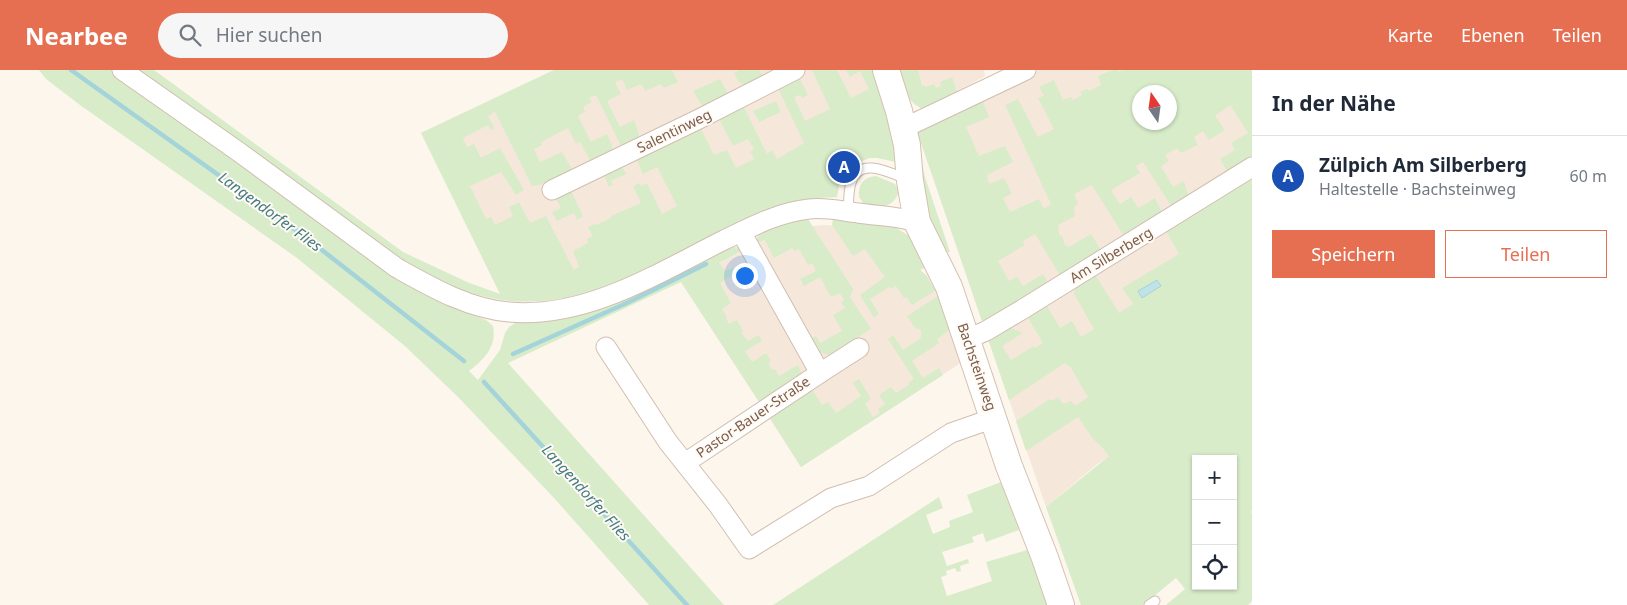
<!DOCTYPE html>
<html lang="de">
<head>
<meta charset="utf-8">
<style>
  :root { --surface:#fff; --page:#f6f6f7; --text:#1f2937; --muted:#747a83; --line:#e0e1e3; --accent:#e76f51 }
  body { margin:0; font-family:"Noto Sans",sans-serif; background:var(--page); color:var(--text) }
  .controls { position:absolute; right:15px; bottom:15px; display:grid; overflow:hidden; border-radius:0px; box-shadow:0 1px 4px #0004 }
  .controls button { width:45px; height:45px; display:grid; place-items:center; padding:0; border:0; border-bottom:1px solid var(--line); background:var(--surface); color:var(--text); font:25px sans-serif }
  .compass { position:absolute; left:1132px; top:15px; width:45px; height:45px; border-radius:50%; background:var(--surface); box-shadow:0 1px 4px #0004; rotate:347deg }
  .you { position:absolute; left:744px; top:205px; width:18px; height:18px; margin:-12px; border:4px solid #fff; border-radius:50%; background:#1a73e8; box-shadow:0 0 0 8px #1a73e833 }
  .badge { display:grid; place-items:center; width:32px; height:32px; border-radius:50%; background:var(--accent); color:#fff; font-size:16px; font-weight:700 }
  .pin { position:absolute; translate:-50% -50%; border:2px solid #fff; box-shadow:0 1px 5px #0006 }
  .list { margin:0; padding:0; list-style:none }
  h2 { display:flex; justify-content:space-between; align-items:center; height:65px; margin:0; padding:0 20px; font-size:21px }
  h2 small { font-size:16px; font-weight:400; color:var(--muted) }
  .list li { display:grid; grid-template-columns:32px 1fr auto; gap:15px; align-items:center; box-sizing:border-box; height:80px; padding:0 20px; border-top:1px solid var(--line) }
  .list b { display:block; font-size:19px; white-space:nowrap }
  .list p { margin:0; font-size:16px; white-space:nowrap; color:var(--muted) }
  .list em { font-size:16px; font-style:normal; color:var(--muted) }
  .actions { display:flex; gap:10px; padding:15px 20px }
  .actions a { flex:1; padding:11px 0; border:1px solid var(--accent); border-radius:0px; text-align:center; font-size:18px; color:var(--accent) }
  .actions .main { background:var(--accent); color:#fff }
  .icon { flex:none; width:28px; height:28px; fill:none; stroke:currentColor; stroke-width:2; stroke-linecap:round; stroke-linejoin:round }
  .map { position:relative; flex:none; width:1252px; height:535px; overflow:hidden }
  header { display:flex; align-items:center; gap:30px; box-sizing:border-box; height:70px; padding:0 25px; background:var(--accent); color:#fff }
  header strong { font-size:24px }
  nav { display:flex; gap:28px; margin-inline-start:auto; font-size:18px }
  .search { width:350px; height:45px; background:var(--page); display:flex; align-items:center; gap:12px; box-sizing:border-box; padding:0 18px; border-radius:28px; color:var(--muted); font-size:19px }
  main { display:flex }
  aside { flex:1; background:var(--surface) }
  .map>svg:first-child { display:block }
  .residential { fill:#f5e8da; fill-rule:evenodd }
  .green { fill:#d8ecc9; fill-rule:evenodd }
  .water { fill:#bfe3e8; stroke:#a5d3da }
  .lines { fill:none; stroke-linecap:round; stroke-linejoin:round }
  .stream { stroke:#a5d3da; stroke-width:4.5 }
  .lane-casing { stroke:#d1beb0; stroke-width:11 }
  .street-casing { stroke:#d1beb0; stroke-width:21 }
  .secondary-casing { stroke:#d6c0b0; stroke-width:28 }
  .lane { stroke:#fff; stroke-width:9 }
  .street { stroke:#fff; stroke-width:19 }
  .secondary { stroke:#fff; stroke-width:26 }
  .labels { text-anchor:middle; stroke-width:4; stroke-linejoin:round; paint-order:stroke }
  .street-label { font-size:14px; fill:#7a5c4d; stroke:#fffaf3 }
  .water-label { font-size:15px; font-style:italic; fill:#437c86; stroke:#fffaf3 }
</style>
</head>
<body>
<header>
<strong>Nearbee</strong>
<div class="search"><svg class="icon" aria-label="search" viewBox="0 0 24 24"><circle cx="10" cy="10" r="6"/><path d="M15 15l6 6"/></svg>Hier suchen</div>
<nav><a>Karte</a><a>Ebenen</a><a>Teilen</a></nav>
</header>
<main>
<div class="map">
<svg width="1252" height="535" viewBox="0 0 1252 535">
  <rect width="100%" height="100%" fill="#fdf6ec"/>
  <g class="residential">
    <path d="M554,0H871L894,70L643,193L501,224L421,63Z"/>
    <path d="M899,0H984L985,6L938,32L921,38L914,34Z"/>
    <path d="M1037,0H1217L1252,58V90L983,254L916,58ZM1140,22H1170V52H1140Z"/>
    <path d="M823,155L841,156L920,199L934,218L945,240L962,292L801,397L681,212L769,168L804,157Z"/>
    <path d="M1164,158L1193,207L1144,363L1096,395L1046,437L987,266Z"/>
  </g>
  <g class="green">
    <path d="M39,0H111L407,214L444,234L486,250L493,256C497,276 485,289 469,301L478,310L500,280L505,263L509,257L515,253L554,251L573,247L593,240L731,177H737L742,181L719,193L725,201L747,192L757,211L751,213L743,199L720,213L731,233L722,239L727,247L726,248L729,254L737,250L743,261L742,264L748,271L759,265L762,271L745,281L752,292L766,283L771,291L768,293L772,300L775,299L779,306L798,295L802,304L760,333L681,212L508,293L724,535H649L554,428L459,328L406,277L297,188L80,35L46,9Z"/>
    <path d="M139,0H154L403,182L467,212L500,224L421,63L554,0H672L678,12L664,18L661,14L645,21L641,14L627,20L622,9L615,12L621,24L607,31L620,57L634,50L639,64L638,69L621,76L596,25L589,28L592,32L583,37L585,42L578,46L591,72L607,64L612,75V81L591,92L580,72L576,74L568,58L541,72L542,75L534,79L540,92L562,82L573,101L550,113L532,116L495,42L488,46L495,59L491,60L488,55L463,68L467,77L474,74L481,88L500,78L524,120L516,125L501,102L470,116L486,149L491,147L495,155L513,146L509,137L519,132L530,153L546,146L574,200L579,197L573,181L588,173L587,169L593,166L588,157L594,154L596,155L611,148V146L641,133L633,116L640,113L641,116L647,113L662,144L677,136L657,97L643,104L635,86L699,55L714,85L727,80L736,98L754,89L750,82L754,79L748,69L733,76L717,45L742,33L767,84L772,80L777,89L804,73L777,16L798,5L808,25L802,28L800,25L794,27L805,51L830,39L812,0H837L851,28L869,19L860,1L850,7L846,0H874L892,55L896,92L877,88H870L853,94L841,105L837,127C814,128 793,130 770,139L612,215C534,241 488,237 416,199Z"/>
    <path d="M740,0H760L763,7L745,16L738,11L734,3Z"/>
    <path d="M899,0H918L922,16L924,15L925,17L934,14L936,18L941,16L940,12L952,7L957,22L938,32L921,38C905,30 903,15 899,0Z"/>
    <path d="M1112,0H1118L1119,2L1123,0H1252V90L1229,105L1220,89L1235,80L1231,73L1248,63L1230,35L1215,46L1225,60L1209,70L1203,61L1194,67L1198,75L1181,83L1177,78L1165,85L1169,91L1161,96L1173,117L1184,111L1189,129L1173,139L1143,92L1136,96L1140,103L1111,120L1120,134L1131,127L1138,138L1155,128L1162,142V146L1125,168L1092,115L1074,124L1078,133L1074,138L1075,146L1058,155L1059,165L1062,166L1065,175L1069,177L1091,164L1102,182L1061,207L1035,164L1023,171L1025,175L998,191L1009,211L1017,207L1023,216L1043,204L1049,214L983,254L916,58L981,27L989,47L966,57L979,86L1005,76L1013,92L987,105L989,114L1004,108L1012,124L1003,128L1010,142L1039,129L1044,139L1051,134L1005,35L1018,29L1038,67L1054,59L1038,28L1044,26L1039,17L1054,10L1063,30L1071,27L1073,30L1082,25L1080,22L1087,19L1089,21L1101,15L1098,6ZM1140,22H1170V52H1140Z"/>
    <path d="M720,9L728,24L703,37L693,21Z"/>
    <path d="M776,31L781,42L759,52L753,41Z"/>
    <path d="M914,63L925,107L950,182H945L929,152Z"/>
    <path d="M620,93L626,104L611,111L613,115L609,117L603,102Z"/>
    <path d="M1252,104V440L1251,442L1252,444V531L1248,535H1166L1185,519L1176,508L1143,535H1081L1046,437L1109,386L1103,378L1093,369L1078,347L1026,381L1016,351L1050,329L1052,331L1058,327L1063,334L1071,331L1075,336L1088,327L1071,298L1065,293L1009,330L987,266L1008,253L1011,258L1023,263L1002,276L1011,290L1034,276L1035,278L1043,273L1025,243L1044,231L1060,258L1072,251L1081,267L1094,259L1074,224L1077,211L1093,201L1119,243L1133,234L1122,218L1179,184L1164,158ZM1196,389H1233V516H1196Z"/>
    <path d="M876,106L895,114L899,121C894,138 880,138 865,136L859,127C858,115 863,107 876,106Z"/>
    <path d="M569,117L583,146L577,150L574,143L557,151L552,142L561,138L554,125Z"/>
    <path d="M833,148L895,157L909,166L928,196L920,200L927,206L935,221L912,235L906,227L904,228L896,216L891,219L889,217L870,229L879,244L874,248L860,225L885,207L865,179L853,186L832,155Z"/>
    <path d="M808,149L853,219L850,227L871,259L830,285C819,284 816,278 810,269L816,266L820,273L842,261L833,245L845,238L841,232L844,230L840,223L831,227L820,207L804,216L800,209L816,201L812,193L808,195L799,179L794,181L792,178L774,188L765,170L756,174L758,164L798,150Z"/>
    <path d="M938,226L951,259L937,269L939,273L912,291L923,308L939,298L943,305L801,397L769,346L811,318L822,335L828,332L836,343L861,326L853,313L859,309L871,329L865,334L873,347L880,343L878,339L885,334L879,325L891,317L896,323L909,315L908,313L914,309L888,269L893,265L903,280L921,268V260L915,258L907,246Z"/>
    <path d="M1001,412L1019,460L986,472L983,463L972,467L974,472L942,482L947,496L968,489L969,493L960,496L961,501L957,502L955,498L946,501L947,505L941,507L947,526L992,511L986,492L1027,480L1050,535H773L939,427L943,438L926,445L933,464L950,457L949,451L973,442L967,425Z"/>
  </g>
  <path class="water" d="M1157,210L1161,216L1142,228L1138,221Z"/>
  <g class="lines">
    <g class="stream">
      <path d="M71,0L304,166L464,291"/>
      <path d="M513,284L629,232L706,194"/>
      <path d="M484,312L687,535"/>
    </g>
    <defs>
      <g id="lane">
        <path d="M848,142C849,133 848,122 851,113C858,86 889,102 906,109"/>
        <path d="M1149,535L1155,531"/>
      </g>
      <g id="street">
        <path d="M122,0L239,82L397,198C431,217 469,239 509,242C586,249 658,203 724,170C751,157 779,142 809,139C826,137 841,141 858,143C878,146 897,146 917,152"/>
        <path d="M904,58L1026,0"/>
        <path d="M552,120L697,50L795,0"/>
        <path d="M741,162L820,303L859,278"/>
        <path d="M967,269L986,261L1023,239L1252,97"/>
        <path d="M606,277L668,372L718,435L749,479L831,428L869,416L951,363L994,348"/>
        <path d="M685,393L820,303"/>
      </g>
      <path id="secondary" d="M886,0L899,41L907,75L910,111L917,152L949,217L1009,396L1045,488L1061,535"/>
    </defs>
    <use href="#lane" class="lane-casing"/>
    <use href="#street" class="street-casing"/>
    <use href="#secondary" class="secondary-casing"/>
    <use href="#lane" class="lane"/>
    <use href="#street" class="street"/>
    <use href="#secondary" class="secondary"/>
  </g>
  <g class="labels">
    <g class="street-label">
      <text transform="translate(674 61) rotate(-26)" y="5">Salentinweg</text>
      <text transform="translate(1111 185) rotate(-31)" y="5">Am Silberberg</text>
      <text transform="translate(977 297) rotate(71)" y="5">Bachsteinweg</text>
      <text transform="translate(753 347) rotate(-34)" y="5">Pastor-Bauer-Straße</text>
    </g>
    <g class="water-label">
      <text transform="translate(270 142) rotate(36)" y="5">Langendorfer Flies</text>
      <text transform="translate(586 423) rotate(48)" y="5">Langendorfer Flies</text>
    </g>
  </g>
</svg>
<div class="controls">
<button>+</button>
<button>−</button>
<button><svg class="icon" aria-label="locate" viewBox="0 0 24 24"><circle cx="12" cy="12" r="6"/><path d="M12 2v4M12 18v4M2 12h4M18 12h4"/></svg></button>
</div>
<svg class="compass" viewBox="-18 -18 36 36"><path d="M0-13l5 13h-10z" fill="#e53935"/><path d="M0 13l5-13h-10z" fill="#747a83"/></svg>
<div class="you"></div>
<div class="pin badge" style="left:844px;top:97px;background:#1a4fb4">A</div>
</div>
<aside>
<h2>In der Nähe<small></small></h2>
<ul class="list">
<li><span class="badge" style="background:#1a4fb4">A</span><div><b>Zülpich Am Silberberg</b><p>Haltestelle · Bachsteinweg</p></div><em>60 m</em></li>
</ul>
<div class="actions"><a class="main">Speichern</a><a>Teilen</a></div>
</aside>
</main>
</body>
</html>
